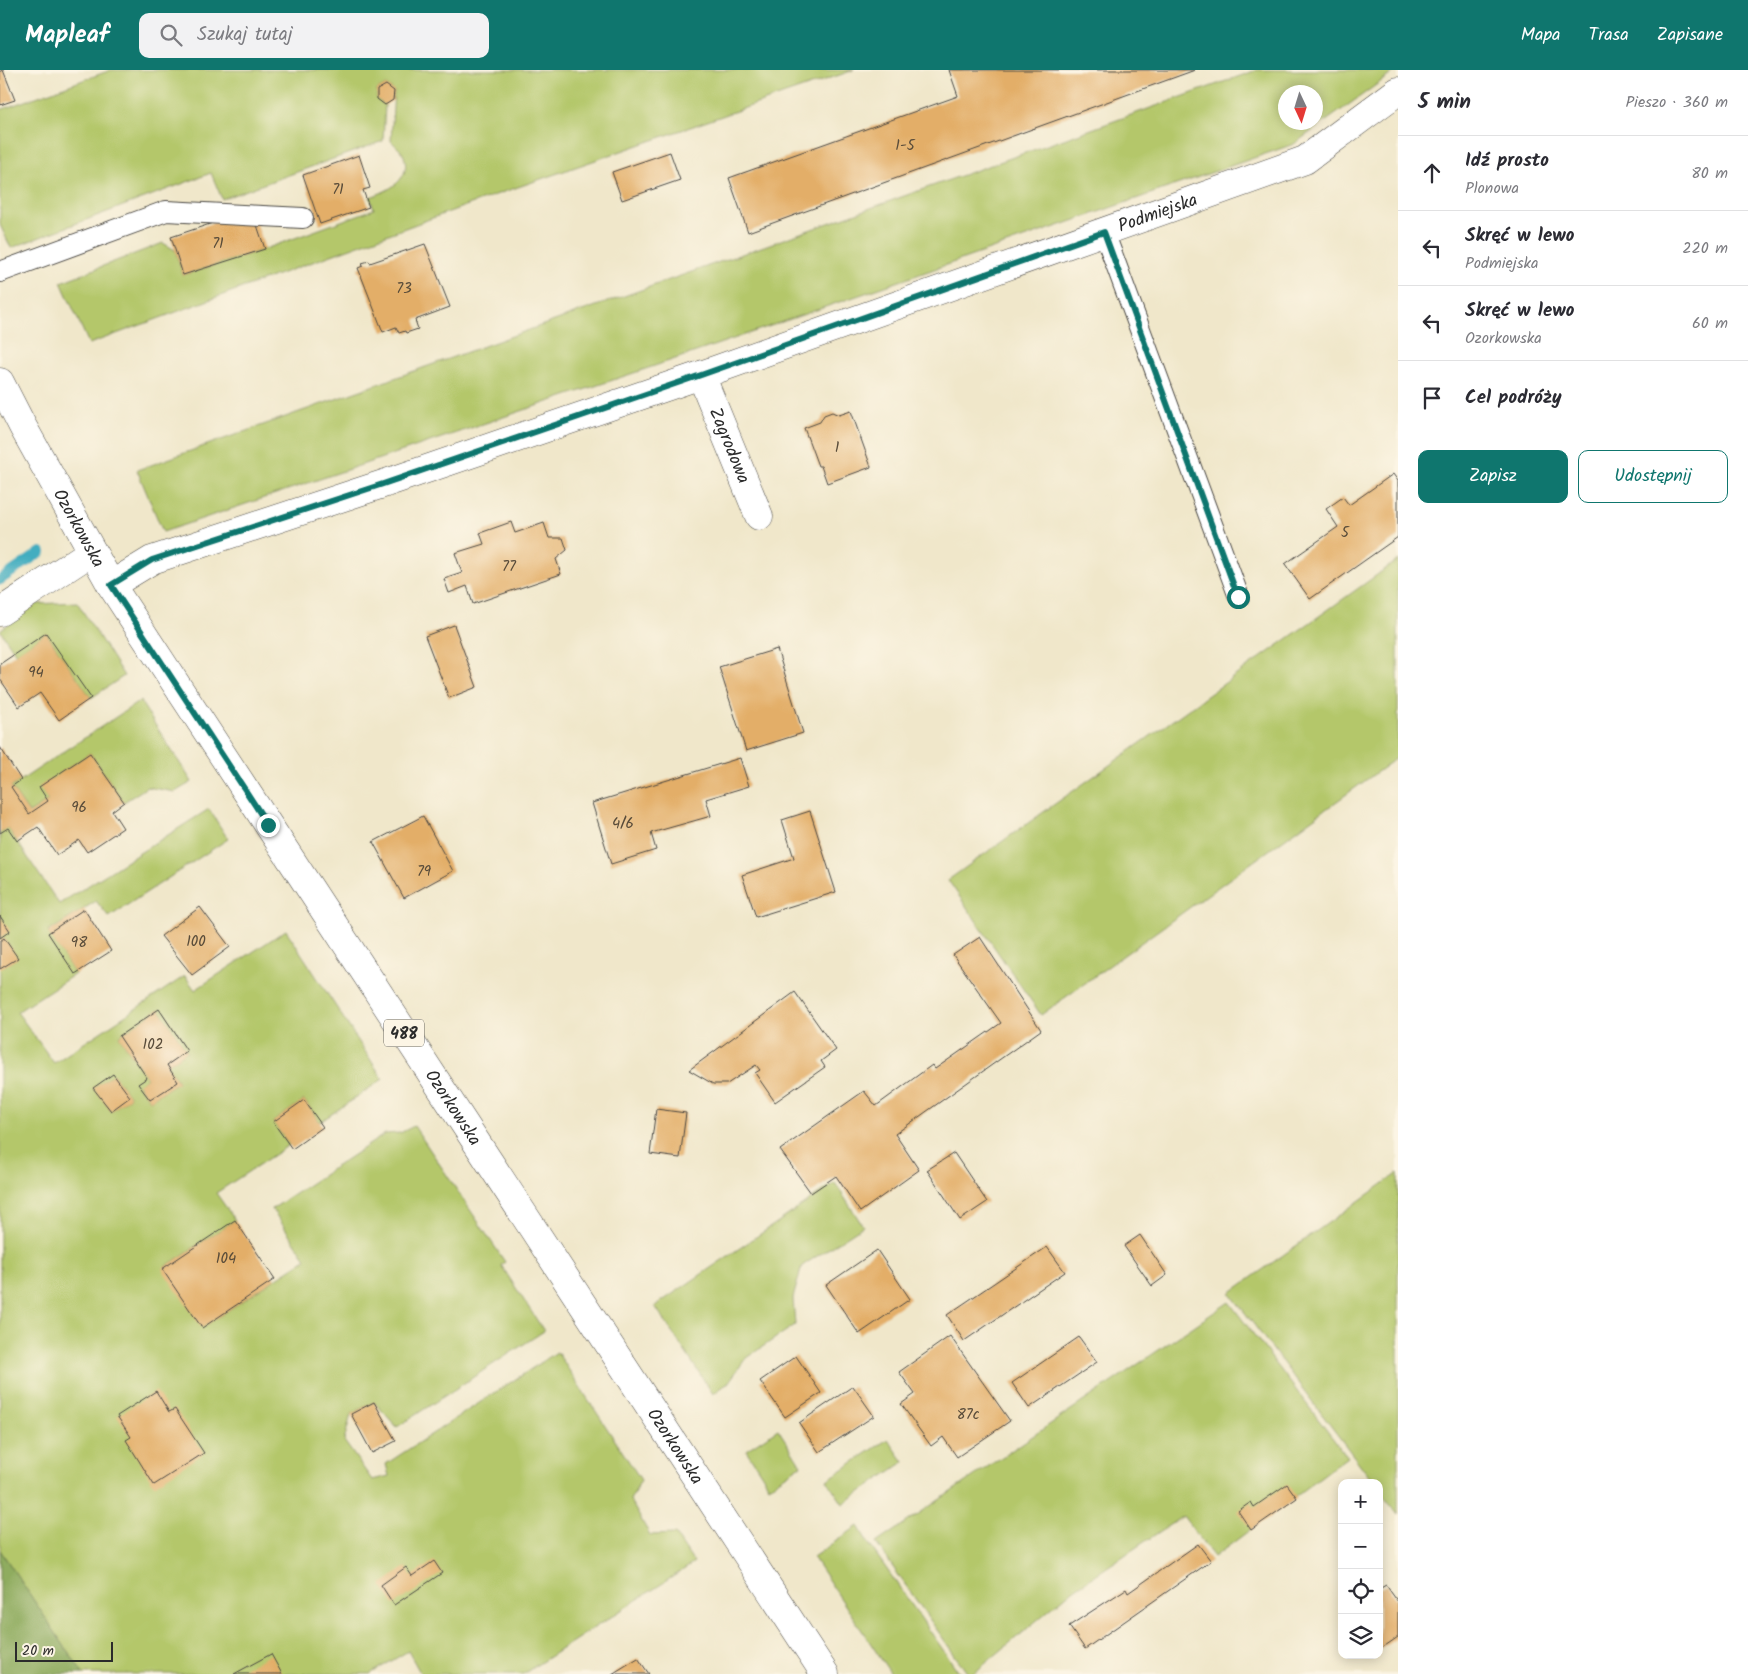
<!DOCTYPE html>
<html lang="pl">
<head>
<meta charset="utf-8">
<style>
  :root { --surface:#fff; --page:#f2f2f3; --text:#2b2b33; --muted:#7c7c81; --line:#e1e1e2; --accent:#0f766e }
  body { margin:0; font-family:Kalam,sans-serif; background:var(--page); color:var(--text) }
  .controls { position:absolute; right:15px; bottom:15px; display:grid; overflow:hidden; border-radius:10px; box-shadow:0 2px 12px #0003 }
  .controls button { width:45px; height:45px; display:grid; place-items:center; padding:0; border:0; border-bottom:1px solid var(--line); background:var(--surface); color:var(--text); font:25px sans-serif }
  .compass { position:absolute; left:1278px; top:15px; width:45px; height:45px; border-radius:50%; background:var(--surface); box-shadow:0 2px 12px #0003; rotate:176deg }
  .scale { position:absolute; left:15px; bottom:12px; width:98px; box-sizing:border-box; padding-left:5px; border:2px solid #2b2b2b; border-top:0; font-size:14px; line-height:18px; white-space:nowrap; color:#2b2b2b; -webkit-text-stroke:4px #fcf5e5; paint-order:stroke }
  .stop { position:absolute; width:15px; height:15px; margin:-11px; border:4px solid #0f766e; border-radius:50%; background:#fff }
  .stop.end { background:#0f766e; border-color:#fff; box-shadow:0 1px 5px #0008 }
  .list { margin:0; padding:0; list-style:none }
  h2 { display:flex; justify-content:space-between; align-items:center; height:65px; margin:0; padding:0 20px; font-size:21px }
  h2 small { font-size:16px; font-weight:400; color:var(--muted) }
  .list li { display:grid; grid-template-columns:32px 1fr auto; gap:15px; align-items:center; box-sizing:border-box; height:75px; padding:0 20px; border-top:1px solid var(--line) }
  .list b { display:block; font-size:19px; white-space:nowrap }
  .list p { margin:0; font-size:16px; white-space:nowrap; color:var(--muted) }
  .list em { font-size:16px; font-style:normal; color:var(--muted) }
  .actions { display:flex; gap:10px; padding:15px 20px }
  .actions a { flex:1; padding:11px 0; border:1px solid var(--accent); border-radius:10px; text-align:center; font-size:18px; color:var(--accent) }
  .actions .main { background:var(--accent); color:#fff }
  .icon { flex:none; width:28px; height:28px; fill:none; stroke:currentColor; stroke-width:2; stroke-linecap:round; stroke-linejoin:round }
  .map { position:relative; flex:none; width:1398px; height:1604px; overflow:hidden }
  header { display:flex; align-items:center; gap:30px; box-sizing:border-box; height:70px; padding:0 25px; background:var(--accent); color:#fff }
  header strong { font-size:24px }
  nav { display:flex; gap:28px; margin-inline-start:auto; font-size:18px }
  .search { width:350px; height:45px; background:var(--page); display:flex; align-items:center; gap:12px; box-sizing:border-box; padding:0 18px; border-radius:10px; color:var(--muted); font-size:19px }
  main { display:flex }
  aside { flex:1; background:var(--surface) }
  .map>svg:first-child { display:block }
  .green { fill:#b4c76b; stroke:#70794b; fill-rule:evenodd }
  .forest { fill:#8fac5f; stroke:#5d6c45 }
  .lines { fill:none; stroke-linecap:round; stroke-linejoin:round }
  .stream { stroke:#42adc0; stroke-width:10 }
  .building { fill:#e3ae68 }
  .lane-casing { stroke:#494743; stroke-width:22 }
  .street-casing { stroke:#494743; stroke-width:29 }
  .primary-casing { stroke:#494743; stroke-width:29 }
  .lane { stroke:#fff; stroke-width:20 }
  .street { stroke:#fff; stroke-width:28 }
  .primary { stroke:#fff; stroke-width:28 }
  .route { stroke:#0f766e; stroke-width:6 }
  .labels { text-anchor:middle; stroke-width:4; stroke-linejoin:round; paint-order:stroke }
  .number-label { font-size:15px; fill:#594c3a }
  .shield { fill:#fcf5e5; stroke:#6a6863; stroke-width:1 }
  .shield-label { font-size:16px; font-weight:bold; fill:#2b2b2b }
  .street-label { font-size:18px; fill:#2b2b2b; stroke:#fcf5e5 }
</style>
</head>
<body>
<header>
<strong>Mapleaf</strong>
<div class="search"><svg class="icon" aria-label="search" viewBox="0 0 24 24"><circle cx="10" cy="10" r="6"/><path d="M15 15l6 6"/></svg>Szukaj tutaj</div>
<nav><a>Mapa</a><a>Trasa</a><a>Zapisane</a></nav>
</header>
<main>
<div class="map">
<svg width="1398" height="1604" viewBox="0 0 1398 1604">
  <rect width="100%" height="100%" fill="#fcf5e5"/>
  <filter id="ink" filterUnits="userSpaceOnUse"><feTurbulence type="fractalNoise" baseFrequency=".02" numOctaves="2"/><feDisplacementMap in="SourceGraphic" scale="10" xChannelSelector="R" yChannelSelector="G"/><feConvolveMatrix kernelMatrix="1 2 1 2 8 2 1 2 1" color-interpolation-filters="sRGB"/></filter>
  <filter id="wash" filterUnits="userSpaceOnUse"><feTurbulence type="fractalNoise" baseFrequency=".0096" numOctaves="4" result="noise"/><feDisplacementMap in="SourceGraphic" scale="20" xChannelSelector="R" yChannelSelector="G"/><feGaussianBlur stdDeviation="1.12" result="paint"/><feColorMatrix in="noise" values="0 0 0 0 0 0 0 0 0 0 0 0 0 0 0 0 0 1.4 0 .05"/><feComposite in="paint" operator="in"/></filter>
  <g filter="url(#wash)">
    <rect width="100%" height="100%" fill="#f0e7ca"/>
    <g class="green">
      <path d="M111,0H854L498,124L89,274L61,212L163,173L175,180L183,205L265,179L374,139L370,127C388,121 412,110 404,86C402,81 395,75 391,71L394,21L386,15L377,20V29L385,35L383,71L222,129L211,103L11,178L0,155V40Z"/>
      <path d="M1257,0H1397L1294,74L690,284L163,462L137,400ZM1286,22H1316V52H1286Z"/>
      <path d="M1398,490V687L1041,945L948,810Z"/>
      <path d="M77,532L124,606L91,628L46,563L16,584L0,560L37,534Z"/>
      <path d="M140,631L192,712L175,722L147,717L124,732L90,683L40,717L48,731L29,743L11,717Z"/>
      <path d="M209,739L228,769L109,847L96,831L48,862L75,904L17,942L54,993L185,906L195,920L286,860L383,1009L320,1052L304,1030L273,1052L289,1075L216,1123L235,1150L163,1198L203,1257L306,1189L272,1139L385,1064L400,1063L414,1056L505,1192L501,1195L544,1261L397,1357L374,1332L351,1344L344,1371L372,1410L389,1406L386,1394L557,1282L641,1410L630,1430L650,1465L675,1464L694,1493L523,1604H421L408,1581L370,1604H83L0,1480V899L17,888L4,868L0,871V763L8,758L59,834ZM159,939L187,981L167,995L178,1012L150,1030L138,1015L147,1008L119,966ZM113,1004L130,1027L111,1041L94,1018Z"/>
      <path d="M1398,1103V1445L1379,1420V1413H1374L1230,1223Z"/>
      <path d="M835,1113L863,1156L802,1196L793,1228L795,1255L746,1288L728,1313L713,1324L655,1236Z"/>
      <path d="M1229,1232L1347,1387L1214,1487L1183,1446L1073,1520L973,1604H968L876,1473Z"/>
      <path d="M778,1359L801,1395L769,1416L746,1380Z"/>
      <path d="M888,1369L904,1392L843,1434L827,1410Z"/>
      <path d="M858,1456L867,1471L960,1604H891L813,1487Z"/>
    </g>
    <path class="forest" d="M0,1480L83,1604H0Z"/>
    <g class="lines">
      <path class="stream" d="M0,510L41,482"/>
    </g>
    <g id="blocks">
      <g class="building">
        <path d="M3,0L15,30L0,35V1Z"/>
        <path d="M949,0H1195L748,162L729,108L958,26Z"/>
        <path d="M386,15L394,21L393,30L385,35L377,29V20Z"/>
        <path d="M670,82L680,110L622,130L612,102Z"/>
        <path d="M359,85L370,118L363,120L369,137L320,154L303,105Z"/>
        <path d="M219,151L256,152L265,179L183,205L171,167Z"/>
        <path d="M425,174L450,237L415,250L418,259L406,263L405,261L399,263L396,257L383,262L358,198L363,196L362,193L369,191L370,193Z"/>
        <path d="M851,341L871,397L827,413L821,396H818L804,358L820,352L824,345L832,342L839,345Z"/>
        <path d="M1393,404L1398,411V467L1310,529L1285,494L1338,457L1326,439L1343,427L1349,435Z"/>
        <path d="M511,452L515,463L544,453L549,468H563L567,480L556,489L561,504L473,534L467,516L449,523L444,509L462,503L455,483L484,474L480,463Z"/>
        <path d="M454,555L477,617L449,628L425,566Z"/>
        <path d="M46,563L91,628L59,650L40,623L19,637L0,609V594Z"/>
        <path d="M777,579L803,663L746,681L719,597Z"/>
        <path d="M0,677L21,710L11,717L29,744L48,731L39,717L90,683L124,732L112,741L123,758L87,782L79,770L57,785L38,757L17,771L8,758L0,763Z"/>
        <path d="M740,688L749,716L706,729L711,746L651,763L656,780L611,794L592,733Z"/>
        <path d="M810,741L836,822L756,847L742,805L794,788L782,750Z"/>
        <path d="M423,746L453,801L404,828L373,772Z"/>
        <path d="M200,837L230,877L192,905L161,866Z"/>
        <path d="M84,839L111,881L75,904L48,863Z"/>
        <path d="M0,846L10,861L0,868Z"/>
        <path d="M980,867L1041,960L895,1064L919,1100L860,1142L836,1106L811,1123L780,1080L864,1021L876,1036L932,995L935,999L1001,953L953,885Z"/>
        <path d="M4,868L18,888L0,899V871Z"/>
        <path d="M795,922L836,980L821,991L825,997L775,1032L755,1003L760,1000L756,995L727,1014H713L689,1000Z"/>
        <path d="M159,939L187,981L167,995L178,1012L150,1030L138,1014L147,1008L119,966Z"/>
        <path d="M113,1004L130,1027L111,1041L93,1018Z"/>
        <path d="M304,1030L323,1057L292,1079L273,1052Z"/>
        <path d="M656,1039L686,1043L680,1088L650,1084Z"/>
        <path d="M954,1083L987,1132L960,1150L927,1100Z"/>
        <path d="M235,1150L275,1209L202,1258L162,1199Z"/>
        <path d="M1140,1165L1167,1205L1152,1216L1124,1176Z"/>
        <path d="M1047,1177L1065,1202L964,1271L947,1245Z"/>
        <path d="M877,1180L910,1229L859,1264L826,1215Z"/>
        <path d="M950,1266L1010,1351L957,1387L943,1367L931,1376L901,1334L915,1324L899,1302Z"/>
        <path d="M1079,1267L1097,1292L1029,1338L1012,1313Z"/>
        <path d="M796,1286L821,1323L785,1347L760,1311Z"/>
        <path d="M853,1316L874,1346L819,1382L799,1353Z"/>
        <path d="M156,1321L169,1342L175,1339L204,1383L154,1415L126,1370L131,1367L117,1346Z"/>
        <path d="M374,1332L396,1371L372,1383L351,1344Z"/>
        <path d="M1287,1414L1297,1428L1251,1460L1238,1441L1251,1432L1254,1437Z"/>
        <path d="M1198,1474L1211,1491L1085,1579L1069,1556L1126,1519L1128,1523Z"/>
        <path d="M434,1491L442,1503L394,1535L381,1515L406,1497L412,1506Z"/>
        <path d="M1386,1515L1398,1532V1567L1379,1580V1519Z"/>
        <path d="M271,1584L282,1604H234Z"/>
        <path d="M638,1588L649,1604H612Z"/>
      </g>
    </g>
  </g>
  <g filter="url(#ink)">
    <use href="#blocks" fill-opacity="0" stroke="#494743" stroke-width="1"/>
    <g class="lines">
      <defs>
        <g id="lane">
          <path d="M1104,162L1239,527"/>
          <path d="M0,202L166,141L303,148"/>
        </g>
        <g id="street">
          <path id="s1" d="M701,305L759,446"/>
          <path id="s2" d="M111,515L152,490L383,414L701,305L1305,90L1398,21"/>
          <path d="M0,542L91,482"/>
        </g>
        <g id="primary">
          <path id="s3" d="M0,312L23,357L111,515L825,1604"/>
        </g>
      </defs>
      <use href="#lane" class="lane-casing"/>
      <use href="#street" class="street-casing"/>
      <use href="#primary" class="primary-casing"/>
      <use href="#lane" class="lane"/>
      <use href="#street" class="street"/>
      <use href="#primary" class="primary"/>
    </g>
  </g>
  <g class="lines" filter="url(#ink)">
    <path class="route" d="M268,755L111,515L152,490L383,414L701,305L1104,162L1238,527"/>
  </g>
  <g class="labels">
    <g class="number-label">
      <text x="905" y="80">1-5</text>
      <text x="338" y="124">71</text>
      <text x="218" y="178">71</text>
      <text x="404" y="223">73</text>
      <text x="837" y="382">1</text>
      <text x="1345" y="467">5</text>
      <text x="509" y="501">77</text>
      <text x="36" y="607">94</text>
      <text x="79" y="742">96</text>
      <text x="623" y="758">4/6</text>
      <text x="424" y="806">79</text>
      <text x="196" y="876">100</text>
      <text x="79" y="877">98</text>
      <text x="153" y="979">102</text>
      <text x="226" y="1193">104</text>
      <text x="968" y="1349">87c</text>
    </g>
    <rect class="shield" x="384" y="949.5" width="40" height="27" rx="4"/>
    <g class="shield-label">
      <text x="404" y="969">488</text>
    </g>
    <g class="street-label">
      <text dy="6" stroke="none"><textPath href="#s2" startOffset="1112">Podmiejska</textPath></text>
      <text dy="6" stroke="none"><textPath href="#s1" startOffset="76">Zagrodowa</textPath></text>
      <text dy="6" stroke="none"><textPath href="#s3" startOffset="166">Ozorkowska</textPath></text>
      <text dy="6" stroke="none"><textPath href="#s3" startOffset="856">Ozorkowska</textPath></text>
      <text dy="6" stroke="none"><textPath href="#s3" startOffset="1261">Ozorkowska</textPath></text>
    </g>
  </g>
</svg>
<div class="controls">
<button>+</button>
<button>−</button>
<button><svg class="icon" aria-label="locate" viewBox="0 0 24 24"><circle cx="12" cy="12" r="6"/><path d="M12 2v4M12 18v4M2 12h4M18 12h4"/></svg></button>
<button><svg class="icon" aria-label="layers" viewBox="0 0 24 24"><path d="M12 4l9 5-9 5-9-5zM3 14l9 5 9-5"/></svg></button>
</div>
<svg class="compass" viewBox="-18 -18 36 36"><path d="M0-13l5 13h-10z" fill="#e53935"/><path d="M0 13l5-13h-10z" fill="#7c7c81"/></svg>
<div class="scale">20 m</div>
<div class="stop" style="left:1238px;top:527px"></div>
<div class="stop end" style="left:268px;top:755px"></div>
</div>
<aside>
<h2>5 min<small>Pieszo · 360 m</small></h2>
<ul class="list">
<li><svg class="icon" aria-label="ahead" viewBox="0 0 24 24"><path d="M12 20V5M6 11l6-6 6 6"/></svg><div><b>Idź prosto</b><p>Plonowa</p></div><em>80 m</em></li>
<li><svg class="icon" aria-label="left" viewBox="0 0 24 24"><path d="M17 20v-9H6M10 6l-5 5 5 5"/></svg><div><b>Skręć w lewo</b><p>Podmiejska</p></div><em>220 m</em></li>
<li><svg class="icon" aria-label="left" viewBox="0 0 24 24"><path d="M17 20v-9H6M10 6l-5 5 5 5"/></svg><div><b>Skręć w lewo</b><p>Ozorkowska</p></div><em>60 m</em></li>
<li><svg class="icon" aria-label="arrive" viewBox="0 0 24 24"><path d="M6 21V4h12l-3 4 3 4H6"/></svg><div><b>Cel podróży</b></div></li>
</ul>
<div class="actions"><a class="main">Zapisz</a><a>Udostępnij</a></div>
</aside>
</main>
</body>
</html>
